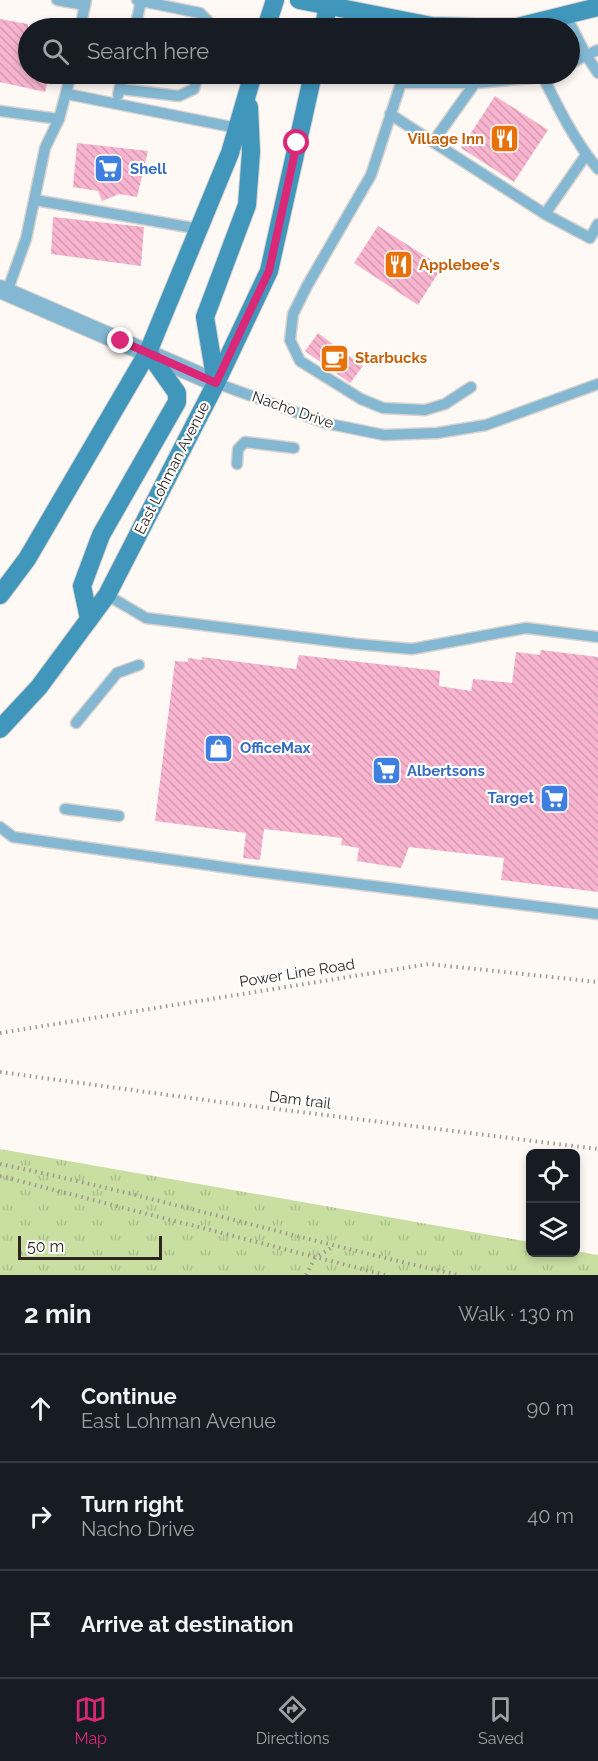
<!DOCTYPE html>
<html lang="en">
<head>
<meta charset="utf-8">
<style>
  :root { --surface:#171b24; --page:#242831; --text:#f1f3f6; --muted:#9ea1a6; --line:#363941; --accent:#db2777 }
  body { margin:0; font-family:Raleway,sans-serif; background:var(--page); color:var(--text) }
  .controls { position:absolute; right:18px; bottom:18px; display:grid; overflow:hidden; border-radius:9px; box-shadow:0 3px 9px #0003 }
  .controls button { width:54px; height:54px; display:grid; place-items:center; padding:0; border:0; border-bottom:2px solid var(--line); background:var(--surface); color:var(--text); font:30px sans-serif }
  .scale { position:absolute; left:18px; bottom:15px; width:144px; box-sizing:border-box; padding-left:6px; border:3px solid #2f251e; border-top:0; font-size:16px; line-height:21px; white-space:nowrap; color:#2f251e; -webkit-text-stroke:4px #fff; paint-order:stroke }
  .stop { position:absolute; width:18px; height:18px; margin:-14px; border:4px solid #db2777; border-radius:50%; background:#fff }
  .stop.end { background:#db2777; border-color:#fff; box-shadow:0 2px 6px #0008 }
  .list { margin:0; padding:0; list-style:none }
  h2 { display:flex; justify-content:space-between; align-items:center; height:78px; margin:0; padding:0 24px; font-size:26px }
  h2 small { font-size:20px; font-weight:400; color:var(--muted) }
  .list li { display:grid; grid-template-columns:39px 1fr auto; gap:18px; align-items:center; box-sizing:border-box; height:108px; padding:0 24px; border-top:2px solid var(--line) }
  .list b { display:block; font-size:22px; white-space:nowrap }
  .list p { margin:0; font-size:20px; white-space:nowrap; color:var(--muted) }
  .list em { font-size:20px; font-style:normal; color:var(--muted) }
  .icon { flex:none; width:33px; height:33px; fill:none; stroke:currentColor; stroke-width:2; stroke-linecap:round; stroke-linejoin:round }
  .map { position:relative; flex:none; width:598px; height:1275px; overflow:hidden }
  .search { position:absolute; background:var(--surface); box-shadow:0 3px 9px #0003; left:18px; right:18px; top:18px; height:66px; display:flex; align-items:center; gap:15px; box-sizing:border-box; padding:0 21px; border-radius:33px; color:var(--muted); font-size:22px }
  .sheet { height:402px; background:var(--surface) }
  nav { display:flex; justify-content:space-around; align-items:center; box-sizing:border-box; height:84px; border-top:2px solid var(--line); background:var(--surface); font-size:16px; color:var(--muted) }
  nav a { display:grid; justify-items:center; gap:3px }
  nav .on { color:var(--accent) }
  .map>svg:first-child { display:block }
  .grass { fill:url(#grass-tufts) }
  .building { fill:url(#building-back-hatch) }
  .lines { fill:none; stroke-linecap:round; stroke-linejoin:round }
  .service-casing { stroke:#dad3ce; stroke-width:13 }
  .minor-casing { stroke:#dad3ce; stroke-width:20 }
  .secondary-casing { stroke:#dad3ce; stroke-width:20 }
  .path { stroke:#a09892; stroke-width:4; stroke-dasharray:1.5 4.5; stroke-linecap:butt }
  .service { stroke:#84b8d2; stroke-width:10 }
  .minor { stroke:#84b8d2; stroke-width:18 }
  .secondary { stroke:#4196bc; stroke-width:18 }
  .route { stroke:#db2777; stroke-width:8 }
  .labels { text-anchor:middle; stroke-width:4.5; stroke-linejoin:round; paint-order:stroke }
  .food-label { font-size:15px; font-weight:bold; fill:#c56008; stroke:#fff; text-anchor:start }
  .shop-label { font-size:15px; font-weight:bold; fill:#366cbe; stroke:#fff; text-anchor:start }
  .street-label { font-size:15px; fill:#2f251e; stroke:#fff }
</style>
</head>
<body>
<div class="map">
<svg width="598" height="1275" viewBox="0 0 598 1275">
  <defs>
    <pattern id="grass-tufts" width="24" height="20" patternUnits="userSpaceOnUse" patternTransform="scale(1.5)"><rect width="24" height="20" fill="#c8dfa1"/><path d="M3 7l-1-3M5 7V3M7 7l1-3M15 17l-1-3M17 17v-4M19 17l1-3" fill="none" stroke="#acbf8a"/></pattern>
    <pattern id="building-back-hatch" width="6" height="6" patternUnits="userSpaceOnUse" patternTransform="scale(1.5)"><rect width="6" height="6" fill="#f8b4ce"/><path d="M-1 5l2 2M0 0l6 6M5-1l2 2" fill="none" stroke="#d59bb0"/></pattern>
  </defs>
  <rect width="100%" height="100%" fill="#fff9f5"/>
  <path class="grass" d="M0,1149L530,1242V1252H576V1251L598,1255V1275H0Z"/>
  <g class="building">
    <path d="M0,19L28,24V74H50L45,92L0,82Z"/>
    <path d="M495,96L548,130L514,182L461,148Z"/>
    <path d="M77,143L148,151L137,197L119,194L102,201L98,191L73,187Z"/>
    <path d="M53,217L144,227L141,266L51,254Z"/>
    <path d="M378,226L442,267L418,305L354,263Z"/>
    <path d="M318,333L363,366L350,383L305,351Z"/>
    <path d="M541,650L598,657V892L501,880L504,858L409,847L401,868L357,861L359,848L341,845L342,838L264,829L260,860L243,858L246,833L155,821L175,661L188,662V658L202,660V657L296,669L299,655L440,671L439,686L471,691L473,679L512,683L516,652L540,655Z"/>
  </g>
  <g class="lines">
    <defs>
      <g id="service">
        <path d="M57,0L85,5"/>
        <path d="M141,1L200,13L210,23L208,28"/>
        <path d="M566,16L586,55L570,64"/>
        <path d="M80,28L86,0"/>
        <path d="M135,28L141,1L137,0"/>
        <path d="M598,50L586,55L598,73"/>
        <path d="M543,77C559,109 575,142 598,169"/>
        <path d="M120,89L179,96L194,89L198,74"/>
        <path d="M67,94L237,128"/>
        <path d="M118,95L123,74"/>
        <path d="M0,111L59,119L71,74"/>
        <path d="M390,114L433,142L475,83V74"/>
        <path d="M433,142L545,214L586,155"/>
        <path d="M35,200L199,229"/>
        <path d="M545,214L590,238L598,224"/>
        <path d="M7,292L26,239L45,148L59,119"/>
        <path d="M216,383L325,423L384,435L437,433L486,425L598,384"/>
        <path d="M471,387L445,404L425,410L383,408L361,399L300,361L290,340L293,314L307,286L371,175L401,83H475L543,77L550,74"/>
        <path d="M237,464L238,449L245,442L294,448"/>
        <path d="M107,595L146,618L356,644L412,649L526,628L598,637"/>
        <path d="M76,723L117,673L139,665"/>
        <path d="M65,809L119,816"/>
        <path d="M0,827L13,837L251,871L598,914"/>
      </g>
      <path id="minor" d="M0,289L216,383"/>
      <g id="secondary">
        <path d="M299,0L432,26L475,27H517L598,7"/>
        <path d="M266,28L275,0"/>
        <path d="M323,28L330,0"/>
        <path d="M216,383L205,317L247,205L251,152L249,107"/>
        <path d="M0,595L27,559L148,352L230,153L253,74"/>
        <path d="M89,619L82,586L101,535L177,402V393L148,352"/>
        <path d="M0,729L39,687L107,595L216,383L269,271L313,74"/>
      </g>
    </defs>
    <use href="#service" class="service-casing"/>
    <use href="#minor" class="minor-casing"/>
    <use href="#secondary" class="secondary-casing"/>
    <g class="path">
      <path d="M0,1033L429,964L598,982"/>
      <path d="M0,1072L220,1102L598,1149"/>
      <path d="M0,1164C154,1196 305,1241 459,1275"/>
      <path d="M0,1176L385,1275"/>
      <path d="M306,1275L315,1258L334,1246"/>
    </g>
    <use href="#service" class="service"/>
    <use href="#minor" class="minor"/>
    <use href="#secondary" class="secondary"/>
  </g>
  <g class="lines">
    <path class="route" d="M121,341L216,383L269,271L297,143"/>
  </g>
  <defs>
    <symbol id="restaurant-square" viewBox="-11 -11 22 22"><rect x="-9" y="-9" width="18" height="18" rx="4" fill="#e8710a" stroke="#fff"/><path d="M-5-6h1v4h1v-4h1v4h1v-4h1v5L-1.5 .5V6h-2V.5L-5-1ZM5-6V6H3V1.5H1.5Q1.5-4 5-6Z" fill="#fff"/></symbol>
    <symbol id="supermarket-square" viewBox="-11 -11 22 22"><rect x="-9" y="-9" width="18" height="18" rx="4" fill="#3f7fe0" stroke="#fff"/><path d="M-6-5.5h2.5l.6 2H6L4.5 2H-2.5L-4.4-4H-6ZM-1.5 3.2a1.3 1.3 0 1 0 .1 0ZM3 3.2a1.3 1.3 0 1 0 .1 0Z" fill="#fff"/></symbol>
    <symbol id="cafe-square" viewBox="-11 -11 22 22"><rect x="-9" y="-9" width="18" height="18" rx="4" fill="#e8710a" stroke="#fff"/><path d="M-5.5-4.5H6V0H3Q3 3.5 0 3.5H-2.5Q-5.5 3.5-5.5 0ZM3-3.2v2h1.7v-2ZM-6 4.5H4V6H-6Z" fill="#fff"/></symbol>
    <symbol id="shop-square" viewBox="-11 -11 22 22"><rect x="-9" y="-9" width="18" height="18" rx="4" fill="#3f7fe0" stroke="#fff"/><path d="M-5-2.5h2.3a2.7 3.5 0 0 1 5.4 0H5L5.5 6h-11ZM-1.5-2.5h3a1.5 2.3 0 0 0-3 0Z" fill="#fff"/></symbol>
  </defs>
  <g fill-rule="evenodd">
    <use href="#restaurant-square" x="488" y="122" width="33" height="33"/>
    <use href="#supermarket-square" x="92" y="152" width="33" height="33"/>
    <use href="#restaurant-square" x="382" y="248" width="33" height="33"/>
    <use href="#cafe-square" x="318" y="342" width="33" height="33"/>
    <use href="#shop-square" x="202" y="732" width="33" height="33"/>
    <use href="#supermarket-square" x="370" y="754" width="33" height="33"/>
    <use href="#supermarket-square" x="538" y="782" width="33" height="33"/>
  </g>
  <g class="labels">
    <g class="food-label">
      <text x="484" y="144" text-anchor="end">Village Inn</text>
      <text x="419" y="270">Applebee's</text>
      <text x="355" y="363">Starbucks</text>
    </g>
    <g class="shop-label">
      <text x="130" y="174">Shell</text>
      <text x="240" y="753">OfficeMax</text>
      <text x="407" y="776">Albertsons</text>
      <text x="534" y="803" text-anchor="end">Target</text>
    </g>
    <g class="street-label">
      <text transform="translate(293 410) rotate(19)" y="5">Nacho Drive</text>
      <text transform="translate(172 468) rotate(-63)" y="5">East Lohman Avenue</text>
      <text transform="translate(297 973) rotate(-9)" y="5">Power Line Road</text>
      <text transform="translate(300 1100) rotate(7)" y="5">Dam trail</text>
    </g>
  </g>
</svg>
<div class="controls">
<button><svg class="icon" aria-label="locate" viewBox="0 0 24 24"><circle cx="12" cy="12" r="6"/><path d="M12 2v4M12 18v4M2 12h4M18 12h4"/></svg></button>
<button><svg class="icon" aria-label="layers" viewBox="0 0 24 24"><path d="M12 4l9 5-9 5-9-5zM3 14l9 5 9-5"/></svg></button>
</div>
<div class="scale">50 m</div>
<div class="stop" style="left:297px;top:143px"></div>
<div class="stop end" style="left:121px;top:341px"></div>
<div class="search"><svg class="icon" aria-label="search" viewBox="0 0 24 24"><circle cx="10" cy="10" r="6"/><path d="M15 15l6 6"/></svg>Search here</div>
</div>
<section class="sheet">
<h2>2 min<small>Walk · 130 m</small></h2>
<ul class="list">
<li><svg class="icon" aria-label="ahead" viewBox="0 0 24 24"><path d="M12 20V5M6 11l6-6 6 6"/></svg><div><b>Continue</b><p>East Lohman Avenue</p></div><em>90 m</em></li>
<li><svg class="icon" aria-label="right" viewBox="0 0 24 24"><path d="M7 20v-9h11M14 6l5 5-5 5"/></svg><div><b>Turn right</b><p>Nacho Drive</p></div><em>40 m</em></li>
<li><svg class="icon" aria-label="arrive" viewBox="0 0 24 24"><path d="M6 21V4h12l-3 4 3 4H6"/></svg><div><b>Arrive at destination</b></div></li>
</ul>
</section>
<nav>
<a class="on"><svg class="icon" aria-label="map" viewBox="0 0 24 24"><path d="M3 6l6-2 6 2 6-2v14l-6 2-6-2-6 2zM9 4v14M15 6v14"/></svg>Map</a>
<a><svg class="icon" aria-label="directions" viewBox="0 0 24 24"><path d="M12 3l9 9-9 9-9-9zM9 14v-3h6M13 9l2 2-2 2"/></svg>Directions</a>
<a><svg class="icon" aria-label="saved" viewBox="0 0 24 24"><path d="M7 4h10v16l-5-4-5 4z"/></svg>Saved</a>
</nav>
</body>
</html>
